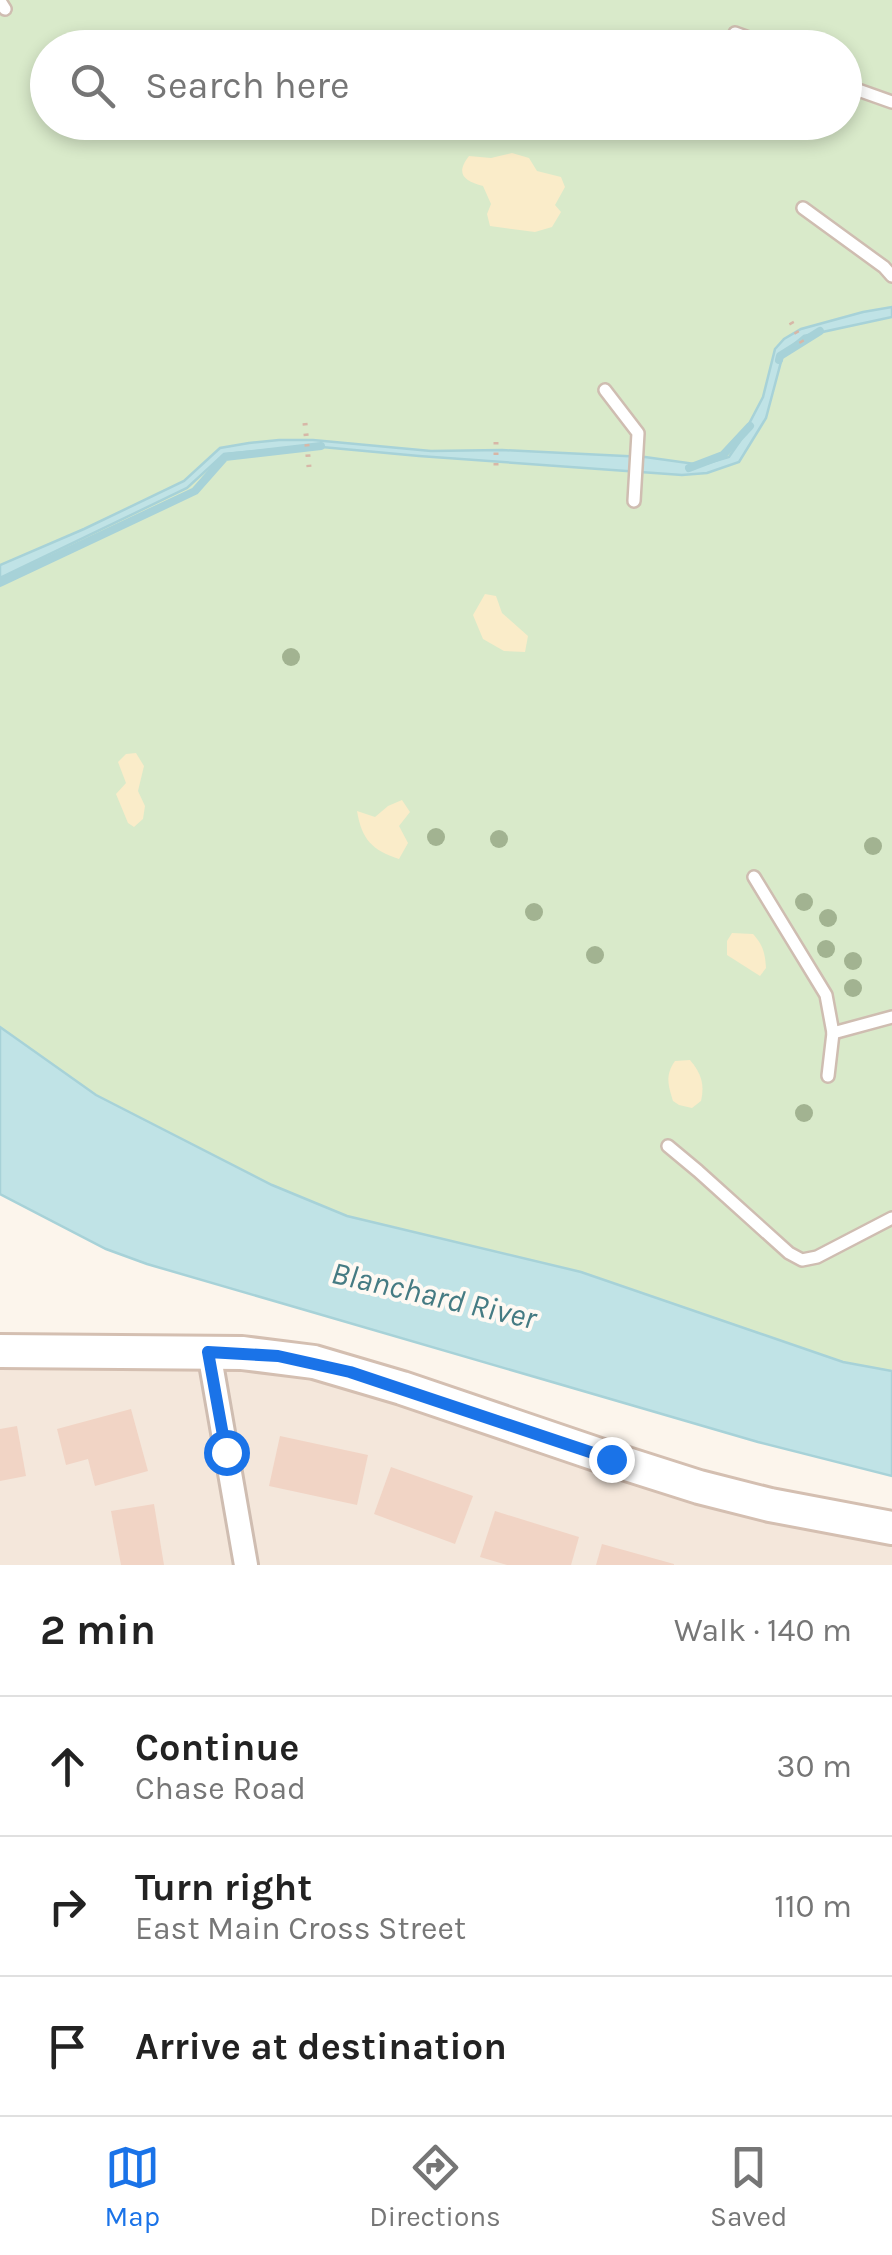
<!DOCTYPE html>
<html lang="en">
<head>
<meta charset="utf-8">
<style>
  :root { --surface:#fff; --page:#f6f6f6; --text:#222; --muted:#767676; --line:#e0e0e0; --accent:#1a73e8 }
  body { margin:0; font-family:Karla,sans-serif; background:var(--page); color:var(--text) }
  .stop { position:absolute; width:30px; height:30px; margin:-22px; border:8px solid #1a73e8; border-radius:50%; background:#fff }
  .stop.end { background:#1a73e8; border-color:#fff; box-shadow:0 2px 10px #0008 }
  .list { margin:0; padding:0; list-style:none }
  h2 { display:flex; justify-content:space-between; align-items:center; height:130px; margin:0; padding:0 40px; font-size:42px }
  h2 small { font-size:32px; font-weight:400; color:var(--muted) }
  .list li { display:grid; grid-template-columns:65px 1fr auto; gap:30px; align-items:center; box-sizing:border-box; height:140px; padding:0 40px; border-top:2px solid var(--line) }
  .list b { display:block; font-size:38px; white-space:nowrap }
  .list p { margin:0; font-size:32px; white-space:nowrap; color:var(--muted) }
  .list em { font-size:32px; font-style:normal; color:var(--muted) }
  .icon { flex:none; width:55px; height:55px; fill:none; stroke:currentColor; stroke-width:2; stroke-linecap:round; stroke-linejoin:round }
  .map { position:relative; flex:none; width:892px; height:1565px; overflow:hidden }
  .search { position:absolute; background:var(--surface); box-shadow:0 5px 15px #0003; left:30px; right:30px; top:30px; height:110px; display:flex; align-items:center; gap:25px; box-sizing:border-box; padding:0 35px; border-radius:55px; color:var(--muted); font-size:38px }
  .sheet { height:550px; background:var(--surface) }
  nav { display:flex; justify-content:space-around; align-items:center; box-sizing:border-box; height:140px; border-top:2px solid var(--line); background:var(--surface); font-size:28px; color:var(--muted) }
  nav a { display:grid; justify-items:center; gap:5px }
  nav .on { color:var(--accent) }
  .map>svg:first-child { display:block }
  .residential { fill:#f4e7db }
  .green { fill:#d9eaca; fill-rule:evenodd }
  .sand { fill:#faecc9 }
  .water { fill:#c0e3e6; stroke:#a7d2d8; stroke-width:2.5 }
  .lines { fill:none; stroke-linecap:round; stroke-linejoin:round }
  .stream { stroke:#a7d2d8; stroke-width:8 }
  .building { fill:#f1d4c5 }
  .service-casing { stroke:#cfbdb1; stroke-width:16 }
  .minor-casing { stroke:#cfbdb1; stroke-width:28 }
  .secondary-casing { stroke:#d4bfb1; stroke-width:38 }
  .path { stroke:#d7b7a7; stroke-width:5; stroke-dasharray:2.5 8; stroke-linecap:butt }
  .service { stroke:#fff; stroke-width:11 }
  .minor { stroke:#fff; stroke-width:22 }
  .secondary { stroke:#fff; stroke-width:32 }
  .tree { fill:#a2b391 }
  .route { stroke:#1a73e8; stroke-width:12 }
  .labels { text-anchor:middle; stroke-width:8; stroke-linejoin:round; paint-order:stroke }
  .water-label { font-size:32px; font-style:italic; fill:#457b83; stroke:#fef9f3 }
</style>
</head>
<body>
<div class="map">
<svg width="892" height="1565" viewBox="0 0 892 1565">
  <rect width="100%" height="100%" fill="#fcf5ec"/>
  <path class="residential" d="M0,1350L209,1352L892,1528V1565H0Z"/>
  <path class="green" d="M0,0H892V1394L0,1123ZM48,48H844V122H48Z"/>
  <g class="sand">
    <path d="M512,153L529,158L537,171L561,177L565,187L555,205L561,212L552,227L535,232L490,226L487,214L491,204L483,186C464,181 455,174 469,156L491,158Z"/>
    <path d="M485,594L496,596L502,613L528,636L525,652L504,651L483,639L473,615Z"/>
    <path d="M136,753L144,766L138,791L145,806L143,819L134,827L128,823L116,794L126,783L118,762L126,754Z"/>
    <path d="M402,800L410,812L399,826L408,843L399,859C372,850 362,840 357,811L375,817L388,806Z"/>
    <path d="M732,933L753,934C763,945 765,953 766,968L760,976L727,955V941Z"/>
    <path d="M690,1060C701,1073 705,1084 701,1101L692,1108L679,1105L673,1101C668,1085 665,1075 675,1061Z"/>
  </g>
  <g class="water">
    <path d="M892,307V317L804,336L787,350L782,358L766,418L739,462L707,473L682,475L419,456L311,446L224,454L187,488L0,578V565L84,529L184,481L220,448L249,443L279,440H313L431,451L502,450L645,457L702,465L729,457L740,441L763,397L775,349L784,339L801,329L863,312Z"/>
    <path d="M0,1027L96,1095L272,1185L347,1216L581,1272L843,1362L892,1371V1476L758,1442L147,1264L106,1249L0,1194Z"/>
  </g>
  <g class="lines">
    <g class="stream">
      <path d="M779,360L780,356L820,331"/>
      <path d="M689,468L723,455L750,426"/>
      <path d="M0,583L195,491L225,457L321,446"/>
    </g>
  </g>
  <g class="building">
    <path d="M131,1409L148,1471L95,1486L88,1459L66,1465L57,1429Z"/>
    <path d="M17,1426L26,1476L0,1481V1429Z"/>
    <path d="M280,1436L368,1455L357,1505L269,1486Z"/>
    <path d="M391,1467L473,1496L455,1544L374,1514Z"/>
    <path d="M154,1504L164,1565H121L111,1511Z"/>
    <path d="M495,1511L579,1537L571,1565H507L480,1557Z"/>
    <path d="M602,1544L674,1564V1565H596Z"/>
  </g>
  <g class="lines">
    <defs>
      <g id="service">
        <path d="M0,1L5,9"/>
        <path d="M735,33L776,48"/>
        <path d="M844,85L892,102"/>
        <path d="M803,208L884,267L892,276"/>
        <path d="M605,390L638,433L634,501"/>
        <path d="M754,877L826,995L833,1033L892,1017"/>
        <path d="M828,1076L833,1033"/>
        <path d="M668,1146L698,1171L789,1253L802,1260L817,1257L892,1218"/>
      </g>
      <path id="minor" d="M209,1352L246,1565"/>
      <path id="secondary" d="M0,1351L242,1353L314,1362L402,1388L611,1459L699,1487L770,1505L892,1528"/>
    </defs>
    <use href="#service" class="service-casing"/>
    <use href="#minor" class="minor-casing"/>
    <use href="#secondary" class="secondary-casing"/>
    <g class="path">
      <path d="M791,322L805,348"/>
      <path d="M305,423L309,467"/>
      <path d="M496,442V467"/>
    </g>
    <use href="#service" class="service"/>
    <use href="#minor" class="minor"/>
    <use href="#secondary" class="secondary"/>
  </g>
  <g class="tree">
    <circle cx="291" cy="657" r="9"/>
    <circle cx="436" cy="837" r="9"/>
    <circle cx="499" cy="839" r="9"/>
    <circle cx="873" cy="846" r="9"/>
    <circle cx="804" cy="902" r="9"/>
    <circle cx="534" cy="912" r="9"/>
    <circle cx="828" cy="918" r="9"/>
    <circle cx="826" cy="949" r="9"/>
    <circle cx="595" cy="955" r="9"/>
    <circle cx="853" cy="961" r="9"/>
    <circle cx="853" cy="988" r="9"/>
    <circle cx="804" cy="1113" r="9"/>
  </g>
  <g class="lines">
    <path class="route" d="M226,1452L208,1352L278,1356L350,1372L611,1459"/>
  </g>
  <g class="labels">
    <g class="water-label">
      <text transform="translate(434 1295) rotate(13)" y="11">Blanchard River</text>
    </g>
  </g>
</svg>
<div class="stop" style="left:226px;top:1452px"></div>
<div class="stop end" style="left:611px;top:1459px"></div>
<div class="search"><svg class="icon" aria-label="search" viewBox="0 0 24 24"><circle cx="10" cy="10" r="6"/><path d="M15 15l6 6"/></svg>Search here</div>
</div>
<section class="sheet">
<h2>2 min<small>Walk · 140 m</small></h2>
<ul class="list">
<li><svg class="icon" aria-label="ahead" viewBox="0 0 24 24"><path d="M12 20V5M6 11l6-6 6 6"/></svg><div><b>Continue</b><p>Chase Road</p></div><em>30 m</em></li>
<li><svg class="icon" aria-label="right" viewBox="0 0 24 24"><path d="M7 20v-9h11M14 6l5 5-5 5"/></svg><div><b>Turn right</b><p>East Main Cross Street</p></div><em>110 m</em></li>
<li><svg class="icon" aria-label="arrive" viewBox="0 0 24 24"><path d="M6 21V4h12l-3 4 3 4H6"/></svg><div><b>Arrive at destination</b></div></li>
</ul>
</section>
<nav>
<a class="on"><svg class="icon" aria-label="map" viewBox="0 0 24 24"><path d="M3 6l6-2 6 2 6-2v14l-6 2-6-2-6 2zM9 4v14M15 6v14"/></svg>Map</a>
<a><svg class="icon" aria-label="directions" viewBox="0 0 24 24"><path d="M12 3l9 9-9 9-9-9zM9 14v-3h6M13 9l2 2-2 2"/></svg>Directions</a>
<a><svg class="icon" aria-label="saved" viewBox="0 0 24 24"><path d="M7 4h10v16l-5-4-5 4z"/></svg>Saved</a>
</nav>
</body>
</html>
